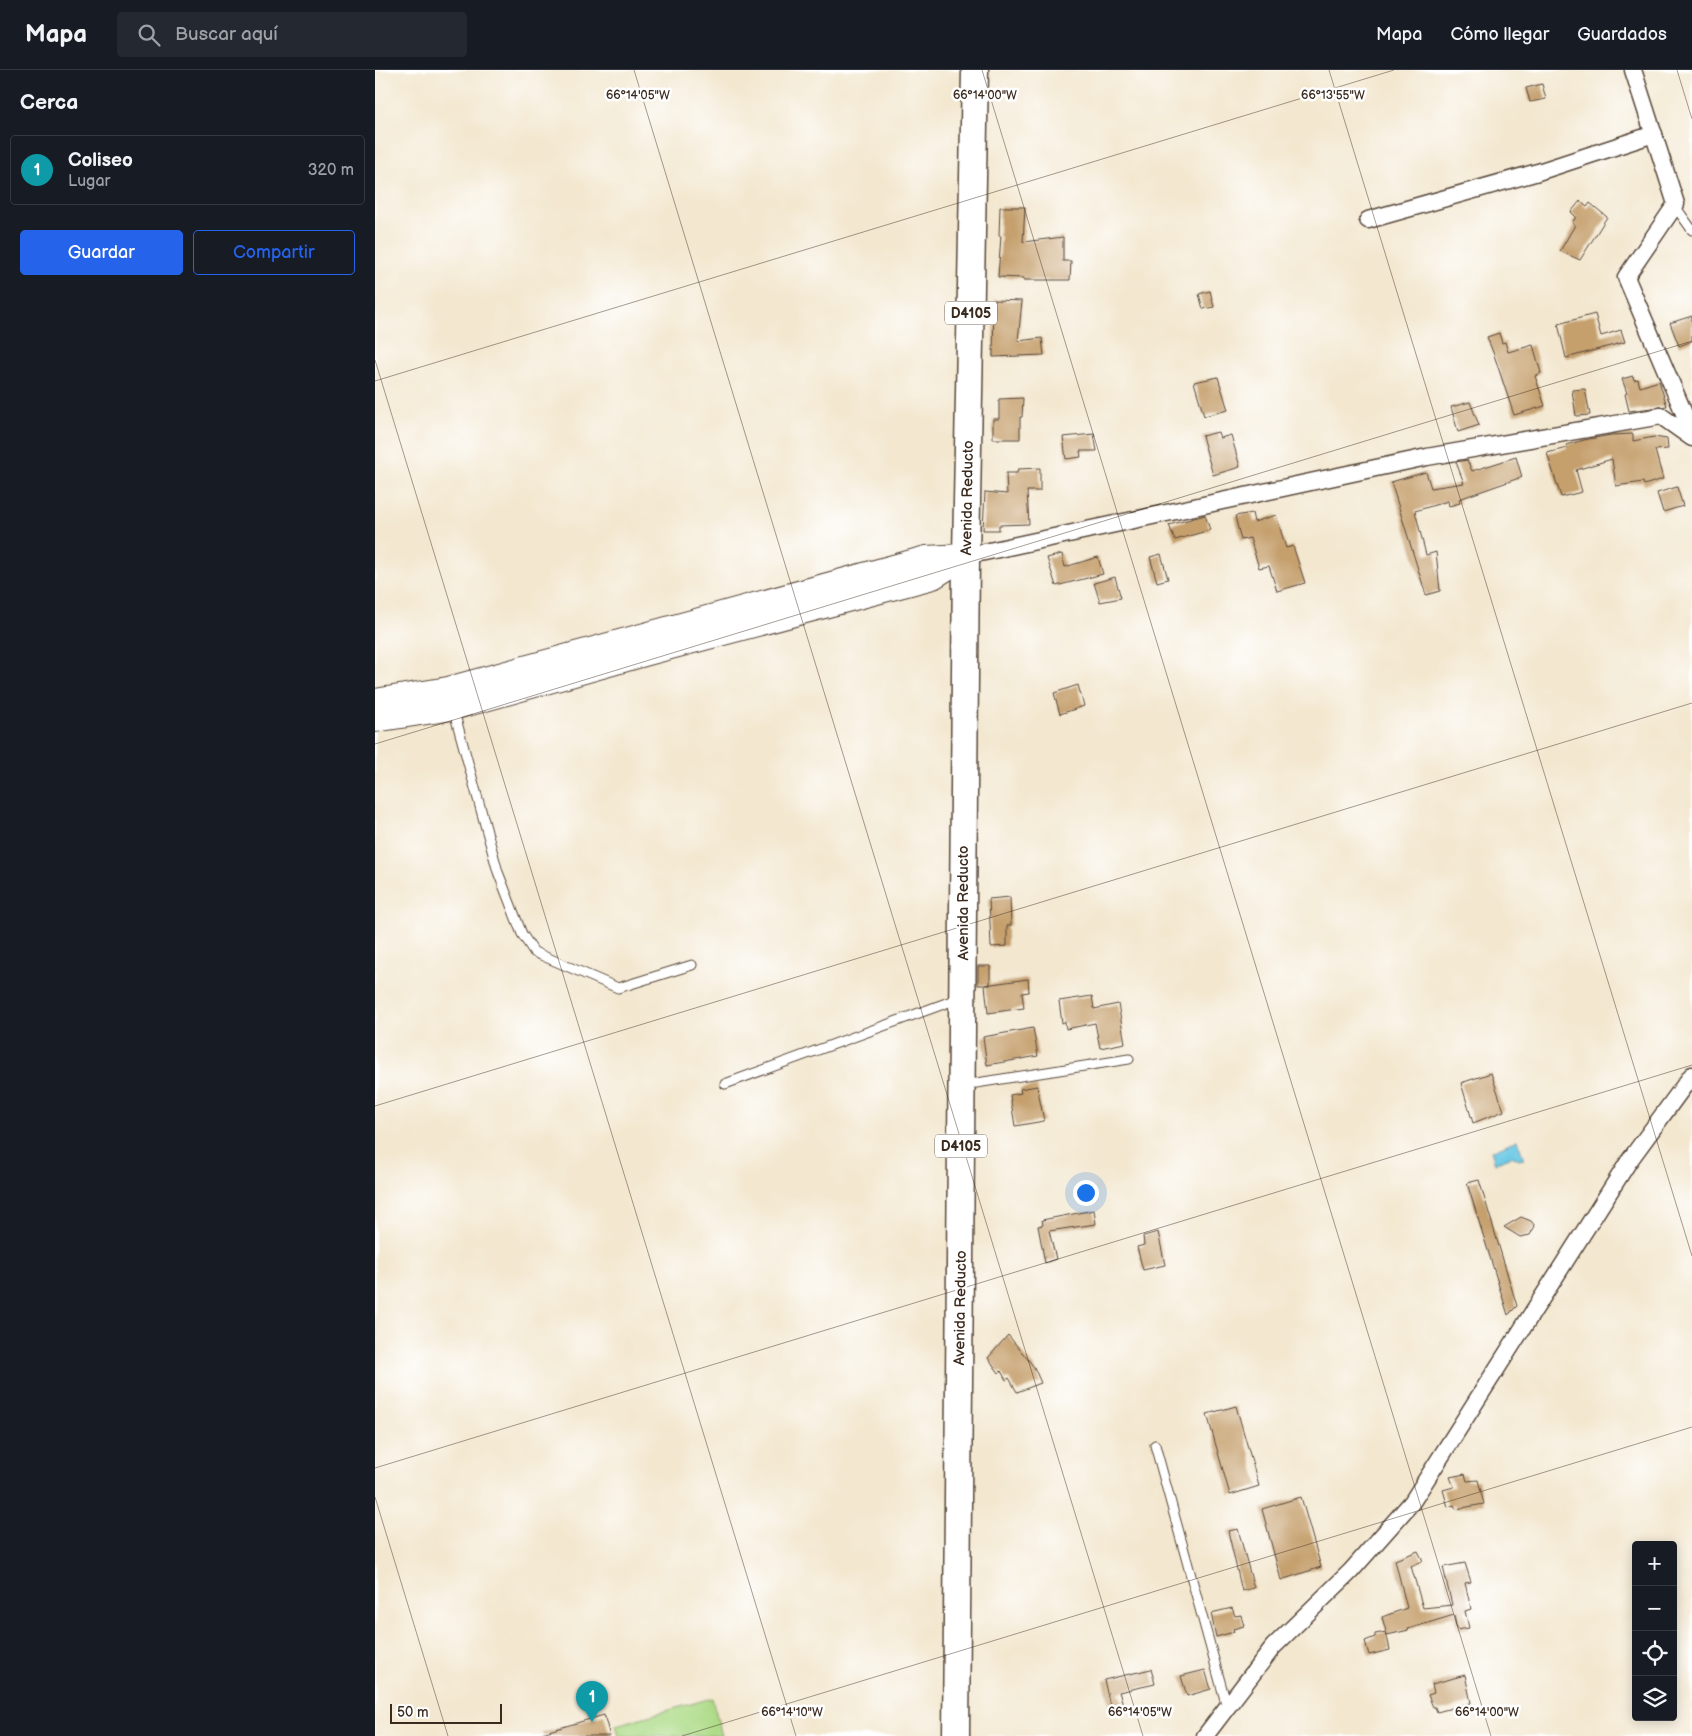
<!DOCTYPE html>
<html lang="es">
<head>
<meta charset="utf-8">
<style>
  :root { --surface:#171b24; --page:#242831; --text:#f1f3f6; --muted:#9ea1a6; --line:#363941; --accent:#2563eb }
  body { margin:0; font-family:"Balsamiq Sans",sans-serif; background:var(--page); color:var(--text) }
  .controls { position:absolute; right:15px; bottom:15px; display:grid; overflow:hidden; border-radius:5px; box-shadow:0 2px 12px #0003 }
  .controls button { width:45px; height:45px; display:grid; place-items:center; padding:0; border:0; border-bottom:1px solid var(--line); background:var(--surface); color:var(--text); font:25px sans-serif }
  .scale { position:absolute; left:15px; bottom:12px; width:112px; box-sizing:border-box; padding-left:5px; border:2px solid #3b2a1e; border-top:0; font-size:14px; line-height:18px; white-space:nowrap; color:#3b2a1e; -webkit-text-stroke:4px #fff; paint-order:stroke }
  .you { position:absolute; left:710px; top:1122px; width:18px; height:18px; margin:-12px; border:4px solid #fff; border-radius:50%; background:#1a73e8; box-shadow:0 0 0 8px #1a73e833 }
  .badge { display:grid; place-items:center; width:32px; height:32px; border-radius:50%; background:var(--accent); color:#fff; font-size:16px; font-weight:700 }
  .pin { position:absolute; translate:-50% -41px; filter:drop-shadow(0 1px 2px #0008) }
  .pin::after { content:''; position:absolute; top:26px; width:18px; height:15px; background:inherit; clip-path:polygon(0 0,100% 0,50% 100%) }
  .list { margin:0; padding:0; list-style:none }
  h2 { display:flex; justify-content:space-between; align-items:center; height:65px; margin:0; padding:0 20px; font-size:21px }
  h2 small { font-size:16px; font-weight:400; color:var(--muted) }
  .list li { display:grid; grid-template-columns:32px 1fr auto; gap:15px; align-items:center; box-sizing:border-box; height:70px; margin:0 10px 10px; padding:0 10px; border:1px solid var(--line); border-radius:5px }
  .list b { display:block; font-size:19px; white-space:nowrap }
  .list p { margin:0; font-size:16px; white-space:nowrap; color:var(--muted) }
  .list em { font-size:16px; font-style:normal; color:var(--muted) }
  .actions { display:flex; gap:10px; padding:15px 20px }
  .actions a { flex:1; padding:11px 0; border:1px solid var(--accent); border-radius:5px; text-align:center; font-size:18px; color:var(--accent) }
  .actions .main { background:var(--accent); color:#fff }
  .icon { flex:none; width:28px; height:28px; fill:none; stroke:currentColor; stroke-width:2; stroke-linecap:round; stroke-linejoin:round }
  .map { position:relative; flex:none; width:1317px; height:1666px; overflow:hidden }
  header { display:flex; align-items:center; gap:30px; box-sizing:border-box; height:70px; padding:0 25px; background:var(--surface); border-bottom:1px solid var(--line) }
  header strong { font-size:24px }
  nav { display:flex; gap:28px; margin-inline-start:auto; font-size:18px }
  .search { width:350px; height:45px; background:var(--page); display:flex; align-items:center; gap:12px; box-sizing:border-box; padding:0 18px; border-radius:5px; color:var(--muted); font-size:19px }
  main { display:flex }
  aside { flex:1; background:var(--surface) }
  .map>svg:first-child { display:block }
  .green { fill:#addb88; stroke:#748253 }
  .water { fill:#65c6e3; stroke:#507880 }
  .building { fill:#c59f6c }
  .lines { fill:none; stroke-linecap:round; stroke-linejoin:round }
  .lane-casing { stroke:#574639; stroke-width:11 }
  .street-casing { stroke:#574639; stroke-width:19 }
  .secondary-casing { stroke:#574639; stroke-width:26 }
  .primary-casing { stroke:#574639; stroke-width:29 }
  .lane { stroke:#fff; stroke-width:9 }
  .street { stroke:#fff; stroke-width:16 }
  .secondary { stroke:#fff; stroke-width:24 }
  .primary { stroke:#fff; stroke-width:26 }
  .ticks { fill:none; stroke:#3b2a1e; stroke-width:1; stroke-opacity:0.45 }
  .labels { text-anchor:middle; stroke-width:5; stroke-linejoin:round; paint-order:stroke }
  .shield { fill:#fff; stroke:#766a62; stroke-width:1 }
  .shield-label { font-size:14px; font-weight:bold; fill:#3b2a1e }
  .street-label { font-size:15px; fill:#3b2a1e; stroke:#fff }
  .ticks-label { font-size:12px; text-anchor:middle; fill:#3b2a1e; stroke:#fff; stroke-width:5; stroke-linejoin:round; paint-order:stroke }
</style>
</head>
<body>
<header>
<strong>Mapa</strong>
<div class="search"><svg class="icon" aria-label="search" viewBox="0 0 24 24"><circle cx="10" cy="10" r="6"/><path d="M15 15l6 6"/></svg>Buscar aquí</div>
<nav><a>Mapa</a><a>Cómo llegar</a><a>Guardados</a></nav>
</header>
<main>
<aside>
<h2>Cerca<small></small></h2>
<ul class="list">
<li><span class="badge" style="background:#0f9aa8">1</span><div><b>Coliseo</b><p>Lugar</p></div><em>320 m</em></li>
</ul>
<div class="actions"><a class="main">Guardar</a><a>Compartir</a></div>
</aside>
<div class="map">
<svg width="1317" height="1666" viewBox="0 0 1317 1666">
  <rect width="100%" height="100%" fill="#fff"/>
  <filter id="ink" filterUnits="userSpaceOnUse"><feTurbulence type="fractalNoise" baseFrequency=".02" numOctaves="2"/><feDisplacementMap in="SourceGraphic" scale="10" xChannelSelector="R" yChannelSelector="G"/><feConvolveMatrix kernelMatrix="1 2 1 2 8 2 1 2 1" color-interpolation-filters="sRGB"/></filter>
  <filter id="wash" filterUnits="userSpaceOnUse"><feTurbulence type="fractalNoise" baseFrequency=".0096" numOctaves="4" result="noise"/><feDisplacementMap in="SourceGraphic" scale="20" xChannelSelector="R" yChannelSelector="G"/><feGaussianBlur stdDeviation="1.12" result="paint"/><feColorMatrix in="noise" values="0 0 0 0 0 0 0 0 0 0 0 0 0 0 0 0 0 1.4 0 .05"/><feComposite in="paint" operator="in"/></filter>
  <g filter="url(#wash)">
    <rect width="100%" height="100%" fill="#f3e7cf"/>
    <path class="green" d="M337,1628L347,1666H244L241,1655Z"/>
    <path class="water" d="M1142,1070L1149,1089L1144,1090L1137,1086L1120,1093L1116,1081Z"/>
    <g id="blocks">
      <g class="building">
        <path d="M1167,14L1171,29L1155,32L1151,18Z"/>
        <path d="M1205,131L1212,137L1215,133L1232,147L1205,190L1185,181L1200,155L1197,153L1201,147L1196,142Z"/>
        <path d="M625,137H650L648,172L688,167V191H696L695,210H649V208L623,207L626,166H624Z"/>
        <path d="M835,221L839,237L828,239L824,224Z"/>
        <path d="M619,230L647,231L643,271L667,268L669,285L618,287Z"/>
        <path d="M1220,244L1226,266L1246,260L1250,272L1191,288L1183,254Z"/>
        <path d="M1317,246V271L1304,276L1295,253Z"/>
        <path d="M1124,263L1127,273L1130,272L1133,282L1158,275L1166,303L1160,306L1170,336L1139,345L1119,285L1112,267Z"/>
        <path d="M1258,306L1259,310L1263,309L1265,317L1284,311L1292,336L1254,341L1250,324L1252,323L1247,309Z"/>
        <path d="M843,307L853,340L829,346L819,312Z"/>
        <path d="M1210,319L1215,345L1201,346L1197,320Z"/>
        <path d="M648,328L647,347H645V369H618V349H624V329Z"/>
        <path d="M1095,332L1104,355L1083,362L1076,337Z"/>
        <path d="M843,362L845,368L856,365L865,397L838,405L827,366Z"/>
        <path d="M719,364L722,381H705L706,387L691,389L688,367Z"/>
        <path d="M1258,364V371L1279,367L1292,369L1293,379L1280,380L1288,409L1269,415L1268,412L1241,416L1237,389L1201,400L1207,422L1186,427L1172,383L1192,378L1191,375L1209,370L1236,365Z"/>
        <path d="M1141,387L1147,407L1084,429L1085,433L1074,436L1073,431L1040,441L1051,485L1061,482L1065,521L1051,525L1016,412L1051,402L1056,418L1089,413L1081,392L1092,390L1097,401Z"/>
        <path d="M665,398V421H652L654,454L624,455V460H608L610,422L632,424L631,403H642L643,399Z"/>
        <path d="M1302,417L1308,436L1288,442L1282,423Z"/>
        <path d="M877,443L879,452L901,445L911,478L918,476L930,513L902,521L894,496L884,498L875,468L866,470L860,446Z"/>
        <path d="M830,445L835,460L800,470L794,455Z"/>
        <path d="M687,484L690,497L723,487L728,504L681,516L672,488Z"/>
        <path d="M786,484L793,509L782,512L775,487Z"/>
        <path d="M740,507L746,528L725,532L719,513Z"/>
        <path d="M703,615L709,636L685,644L679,623Z"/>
        <path d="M635,827L636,855L632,856V876L616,877L614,829Z"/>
        <rect x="603" y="896" width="12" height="19"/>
        <path d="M653,909L654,922L647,923L649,938L613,943L610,915Z"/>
        <path d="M717,926L719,939L743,934L750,973L725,978L720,953L691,959L690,952L687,953L684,931Z"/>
        <path d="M658,958L663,986L612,995L608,967Z"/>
        <path d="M1116,1003L1129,1041L1098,1053L1086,1013Z"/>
        <path d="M662,1016L669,1051L640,1056L635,1025L646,1023L645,1019Z"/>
        <path d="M1104,1110L1142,1236L1133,1245L1092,1113Z"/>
        <path d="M719,1140L721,1154L674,1161L681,1189L670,1193L663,1156L668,1155L667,1150Z"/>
        <path d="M1146,1147L1156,1151L1160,1156L1155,1165L1145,1167L1129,1157Z"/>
        <path d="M783,1162L790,1195L768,1200L762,1177L769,1175L768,1166Z"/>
        <path d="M633,1265L659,1297L666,1313L642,1322L634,1308L631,1310L626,1301L624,1303L613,1288Z"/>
        <path d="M861,1336L884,1416L855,1425L832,1344Z"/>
        <path d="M1090,1404L1092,1411L1103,1410L1109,1434L1081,1439L1079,1435L1073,1437L1068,1420L1079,1417L1075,1407Z"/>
        <path d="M926,1427L946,1497L906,1510L887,1439Z"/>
        <path d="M863,1459L879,1518L867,1521L853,1461Z"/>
        <path d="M1043,1481L1048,1491L1036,1496L1048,1538L1077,1535L1068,1497L1090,1493L1096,1512L1090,1513L1096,1539L1090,1541L1094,1558L1082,1560L1079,1545L1033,1559L1034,1560L1012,1565L1007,1547L1032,1538L1020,1490Z"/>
        <path d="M857,1538L860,1546L866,1545L869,1556L858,1559L859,1562L841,1567L836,1543Z"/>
        <path d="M1011,1562L1015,1580L994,1585L990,1571L1000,1567V1564Z"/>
        <path d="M776,1599L780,1614L744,1622L749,1637L736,1640L729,1610Z"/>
        <path d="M830,1600L836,1619L812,1626L806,1606Z"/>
        <path d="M1090,1605L1096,1633L1062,1642L1060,1637H1058L1053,1625L1059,1623L1057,1614Z"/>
        <path d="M229,1645L235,1666H168L167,1663Z"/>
      </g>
    </g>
  </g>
  <g filter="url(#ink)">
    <use href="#blocks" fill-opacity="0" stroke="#574639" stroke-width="1"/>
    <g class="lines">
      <defs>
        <g id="lane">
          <path d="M1300,136L1317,160"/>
          <path d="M78,638L123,802L147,864L159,882L243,918L317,895"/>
          <path d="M350,1014L585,928"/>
          <path d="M589,1015L754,989"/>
          <path d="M780,1375L852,1637"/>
        </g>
        <g id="street">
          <path d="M1258,0L1301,134L1251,207L1317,362"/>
          <path d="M993,150L1163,102L1279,64"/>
          <path d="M591,486L1052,387L1286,346L1317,368"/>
          <path d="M830,1666L898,1577L976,1501L1037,1432L1254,1091L1317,1005"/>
        </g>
        <g id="secondary">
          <path d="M0,631L73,619L551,488L589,486"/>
          <path d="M0,650L78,638L273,583L558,507L591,486"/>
        </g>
        <path id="primary" d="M581,1666L591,486L600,0"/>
      </defs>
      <use href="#lane" class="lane-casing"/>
      <use href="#street" class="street-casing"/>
      <use href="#secondary" class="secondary-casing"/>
      <use href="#primary" class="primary-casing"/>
      <use href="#lane" class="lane"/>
      <use href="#street" class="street"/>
      <use href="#secondary" class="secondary"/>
      <use href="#primary" class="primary"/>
    </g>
  </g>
  <path class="ticks" d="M259,0L768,1666M607,0L1116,1666M954,0L1317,1186M1302,0L1317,49M0,290L421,1666M0,311L1019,0M0,674L1317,271M0,1036L1317,633M0,1398L1317,995M0,1427L73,1666M307,1666L1317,1357"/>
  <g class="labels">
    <g class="shield">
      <rect x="570" y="231.5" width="52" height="23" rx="4"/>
      <rect x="560" y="1064.5" width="52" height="23" rx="4"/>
    </g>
    <g class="shield-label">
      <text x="596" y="248">D4105</text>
      <text x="586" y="1081">D4105</text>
    </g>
    <g class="street-label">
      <text transform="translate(592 428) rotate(-89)" y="5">Avenida Reducto</text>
      <text transform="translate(588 833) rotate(-90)" y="5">Avenida Reducto</text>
      <text transform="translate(585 1238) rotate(-89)" y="5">Avenida Reducto</text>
    </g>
  </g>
  <g class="ticks-label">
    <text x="263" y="29">66°14'05"W</text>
    <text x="610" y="29">66°14'00"W</text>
    <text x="958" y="29">66°13'55"W</text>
    <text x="417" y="1646">66°14'10"W</text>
    <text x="765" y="1646">66°14'05"W</text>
    <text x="1112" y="1646">66°14'00"W</text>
  </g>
</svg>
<div class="controls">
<button>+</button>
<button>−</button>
<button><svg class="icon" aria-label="locate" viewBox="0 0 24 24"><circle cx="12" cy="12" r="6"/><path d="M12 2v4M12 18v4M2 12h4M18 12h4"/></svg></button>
<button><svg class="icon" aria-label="layers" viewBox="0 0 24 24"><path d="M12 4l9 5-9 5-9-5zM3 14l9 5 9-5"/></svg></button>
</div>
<div class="scale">50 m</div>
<div class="you"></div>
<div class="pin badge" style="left:217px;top:1652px;background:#0f9aa8">1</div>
</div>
</main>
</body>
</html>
